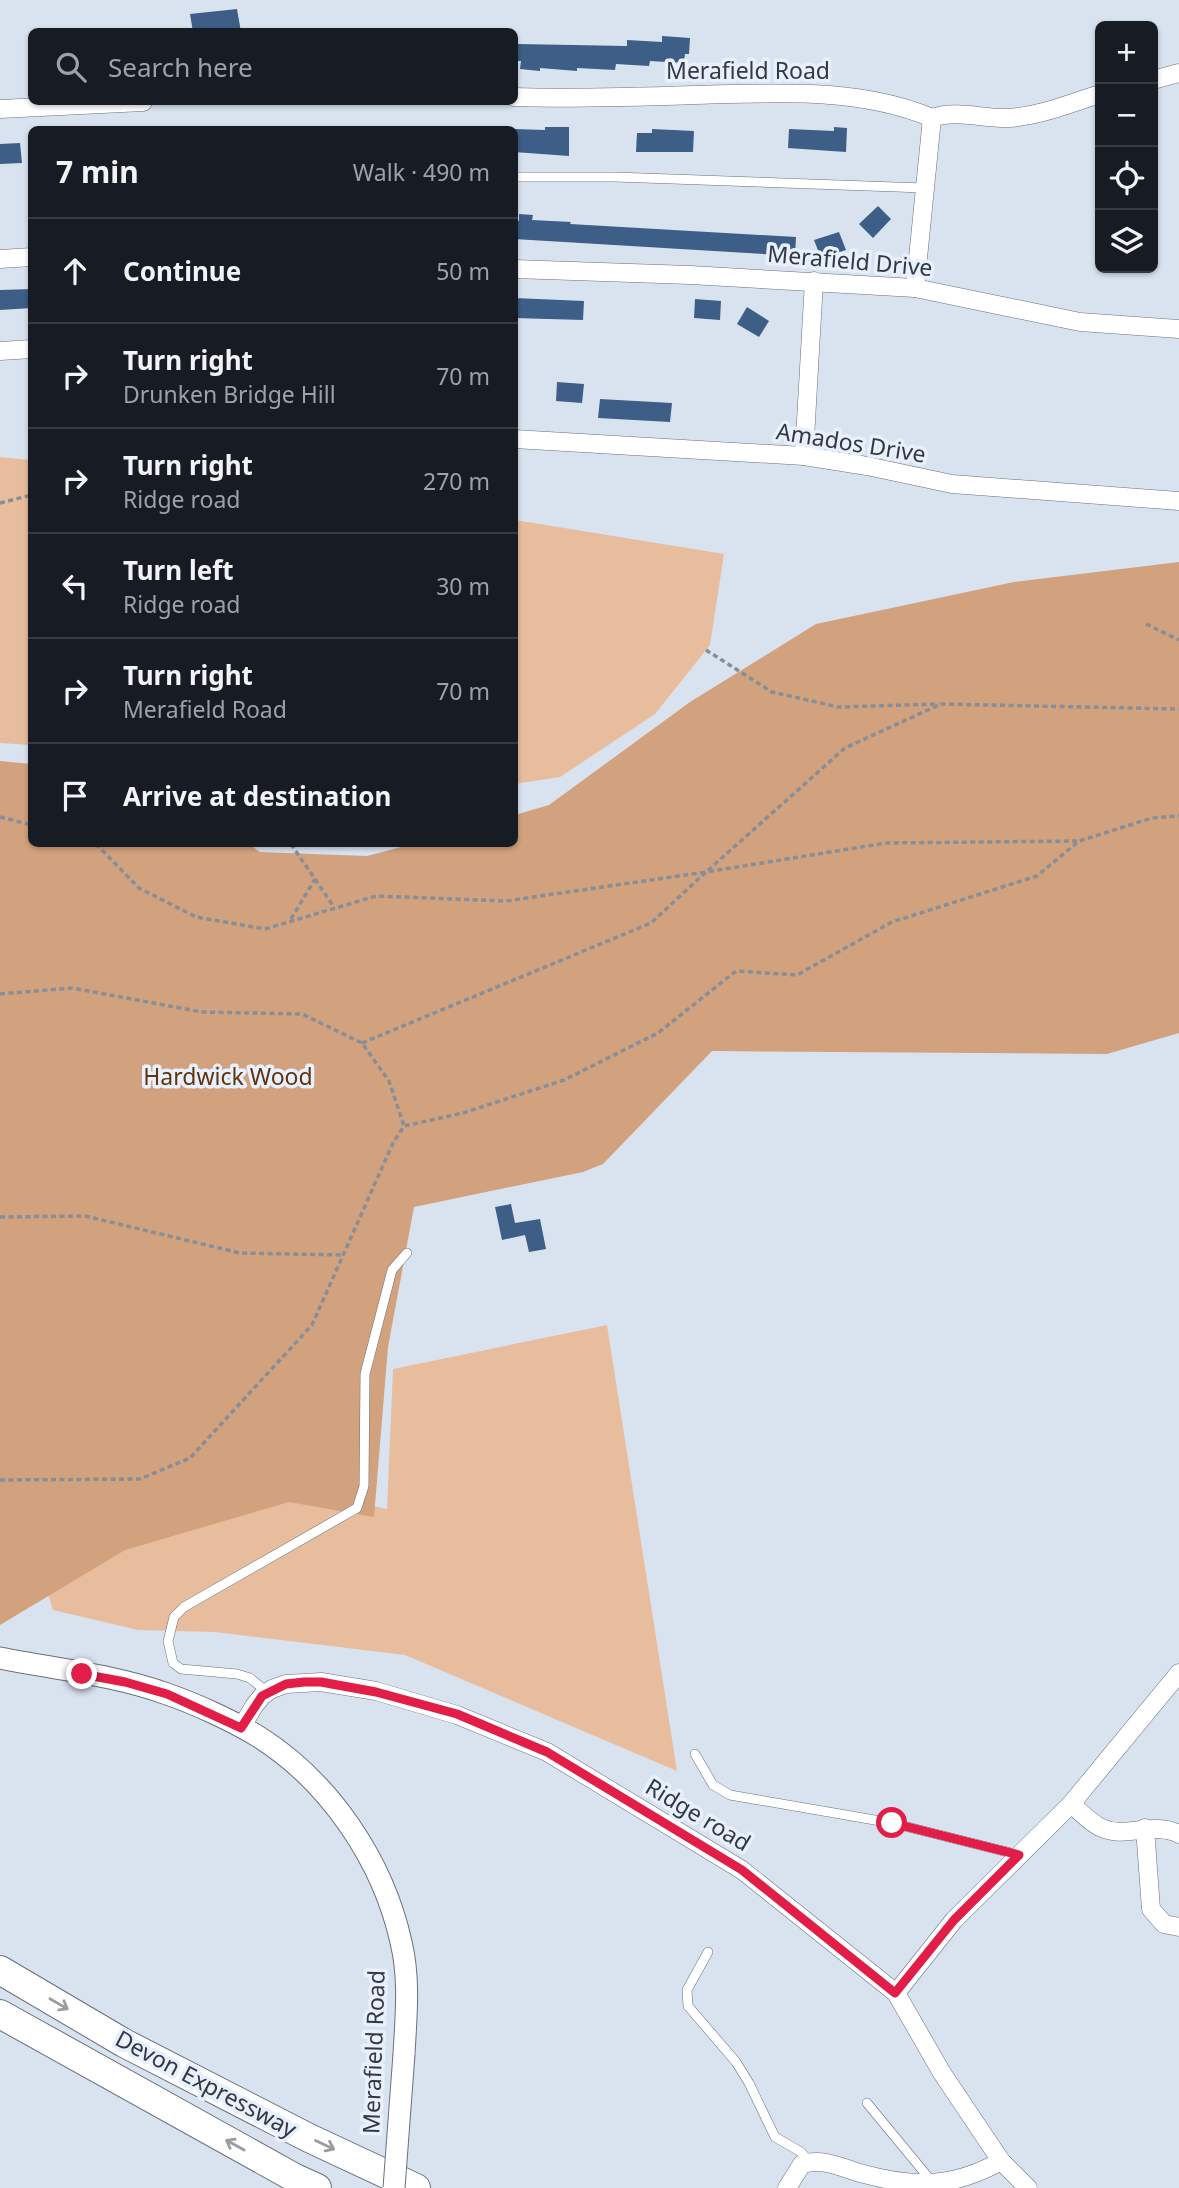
<!DOCTYPE html>
<html lang="en">
<head>
<meta charset="utf-8">
<style>
  :root { --surface:#171b24; --page:#20242c; --text:#f1f3f6; --muted:#9ea1a6; --line:#363941 }
  body { margin:0; font-family:"Noto Sans",sans-serif; background:var(--page); color:var(--text) }
  .controls { position:absolute; right:21px; top:21px; display:grid; overflow:hidden; border-radius:10px; box-shadow:0 2px 5px #0004 }
  .controls button { width:63px; height:63px; display:grid; place-items:center; padding:0; border:0; border-bottom:2px solid var(--line); background:var(--surface); color:var(--text); font:35px sans-serif }
  .stop { position:absolute; width:21px; height:21px; margin:-16px; border:5px solid #e11d48; border-radius:50%; background:#fff }
  .stop.end { background:#e11d48; border-color:#fff; box-shadow:0 2px 7px #0008 }
  .list { margin:0; padding:0; list-style:none }
  h2 { display:flex; justify-content:space-between; align-items:center; height:91px; margin:0; padding:0 28px; font-size:30px }
  h2 small { font-size:23px; font-weight:400; color:var(--muted) }
  .list li { display:grid; grid-template-columns:46px 1fr auto; gap:21px; align-items:center; box-sizing:border-box; height:105px; padding:0 28px; border-top:2px solid var(--line) }
  .list b { display:block; font-size:26px; white-space:nowrap }
  .list p { margin:0; font-size:23px; white-space:nowrap; color:var(--muted) }
  .list em { font-size:23px; font-style:normal; color:var(--muted) }
  .icon { flex:none; width:38px; height:38px; fill:none; stroke:currentColor; stroke-width:2; stroke-linecap:round; stroke-linejoin:round }
  .map { position:relative; flex:none; width:1179px; height:2188px; overflow:hidden }
  .search { position:absolute; background:var(--surface); box-shadow:0 2px 5px #0004; left:28px; top:28px; width:490px; height:77px; display:flex; align-items:center; gap:18px; box-sizing:border-box; padding:0 24px; border-radius:10px; color:var(--muted); font-size:26px }
  .panel { position:absolute; background:var(--surface); box-shadow:0 2px 5px #0004; left:28px; top:126px; width:490px; height:721px; border-radius:10px }
  .map>svg:first-child { display:block }
  .green { fill:#e8bd9d }
  .forest { fill:#d2a17d }
  .building { fill:#3d5e86 }
  .lines { fill:none; stroke-linecap:round; stroke-linejoin:round }
  .service-casing { stroke:#67707c; stroke-width:10 }
  .minor-casing { stroke:#67707c; stroke-width:19 }
  .tertiary-casing { stroke:#67707c; stroke-width:23 }
  .trunk-casing { stroke:#67707c; stroke-width:30 }
  .path { stroke:#878e97; stroke-width:3.5; stroke-dasharray:5 3.5; stroke-linecap:butt }
  .service { stroke:#fff; stroke-width:9 }
  .minor { stroke:#fff; stroke-width:18 }
  .tertiary { stroke:#fff; stroke-width:21 }
  .trunk { stroke:#fff; stroke-width:28 }
  .tertiary-bridge-casing { stroke:#67707c; stroke-width:23; stroke-linecap:butt }
  .tertiary-bridge { stroke:#fff; stroke-width:21 }
  .oneway { stroke:#9a9c9f }
  .route { stroke:#e11d48; stroke-width:9 }
  .labels { text-anchor:middle; stroke-width:7; stroke-linejoin:round; paint-order:stroke }
  .street-label { font-size:23px; fill:#35393f; stroke:#e6f0fe }
  .park-label { font-size:23px; fill:#623408; stroke:#e6f0fe }
</style>
</head>
<body>
<div class="map">
<svg width="1179" height="2188" viewBox="0 0 1179 2188">
  <rect width="100%" height="100%" fill="#d9e3f0"/>
  <g class="green">
    <path d="M0,457L31,460V745L0,743Z"/>
    <path d="M515,520L724,554L710,645L655,714L560,777L515,784Z"/>
    <path d="M607,1325L677,1771L405,1655L214,1632L138,1630L53,1610L41,1573L285,1488L387,1509L393,1369Z"/>
  </g>
  <path class="forest" d="M1179,562V1033L1107,1054L712,1051L603,1164L583,1172L414,1207L388,1347L374,1517L289,1502L125,1550L0,1625V761L31,764L32,844H249L260,852L367,856L413,844H514L515,815L549,805L690,702L816,624L1014,582Z"/>
  <g class="building">
    <path d="M237,9L241,32H193L190,14Z"/>
    <path d="M662,36L690,38L689,54H685L684,63L650,61L649,66L616,64L615,70L577,68V71L540,68V71L520,69L521,61H517L518,44L627,46V40L662,42Z"/>
    <path d="M545,127H569V156L514,152V129L545,130Z"/>
    <path d="M834,127L847,128L846,152L788,148L789,129L834,131Z"/>
    <path d="M652,129L694,131L693,152H636L637,133H652Z"/>
    <path d="M20,143L22,163L0,164V144Z"/>
    <path d="M878,206L891,219L873,238L859,224Z"/>
    <path d="M519,214L533,215L532,220L571,222L570,224L796,237L795,256L514,239V220L519,221Z"/>
    <path d="M839,232L846,250L821,258L814,240Z"/>
    <path d="M32,289V308L0,310V290Z"/>
    <path d="M514,298L584,301L583,320L514,318Z"/>
    <path d="M695,299L721,301L720,320L694,318Z"/>
    <path d="M747,307L769,321L759,337L737,324Z"/>
    <path d="M557,382L584,384L582,403L556,401Z"/>
    <path d="M600,399L672,403L670,422L598,418Z"/>
    <path d="M511,1204L515,1223L540,1219L546,1249L529,1252L525,1235L502,1240L495,1207Z"/>
  </g>
  <g class="lines">
    <defs>
      <g id="service">
        <path d="M514,177H615L924,188"/>
        <path d="M267,1692L250,1678L237,1674L181,1669L173,1663L168,1641L174,1617L184,1607L357,1508L364,1486L365,1374L392,1270L407,1253"/>
        <path d="M695,1754L713,1785L730,1795L892,1823L1019,1855"/>
        <path d="M708,1952L687,1990L688,2006L736,2062L749,2083L775,2137L801,2152L810,2162"/>
        <path d="M867,2103L933,2183"/>
      </g>
      <g id="minor">
        <path d="M1153,80L1179,73"/>
        <path d="M514,97C575,99 635,97 695,95C774,93 858,87 932,118C957,109 982,119 1009,118C1040,116 1071,103 1100,94"/>
        <path d="M0,109L143,102"/>
        <path d="M0,259L32,257"/>
        <path d="M514,269L690,275L915,288L1080,322L1179,329"/>
        <path d="M915,288L932,118"/>
        <path d="M0,351L32,349"/>
        <path d="M514,439L804,456L867,466L952,484L1179,501"/>
        <path d="M804,456L814,281"/>
        <path d="M241,1728L254,1706L262,1696L272,1689L286,1684L321,1682L376,1691L457,1715L547,1752L742,1870L896,1993L942,2073L1001,2161L1028,2188"/>
        <path d="M1071,1804C1080,1811 1091,1824 1102,1828C1125,1839 1153,1821 1179,1834"/>
        <path d="M1145,1828L1151,1909L1164,1924L1179,1927"/>
        <path d="M896,1993L954,1920L1071,1804L1179,1673"/>
        <path d="M787,2188L802,2164C823,2158 840,2167 860,2173C914,2188 953,2188 1001,2161"/>
      </g>
      <path id="tertiary" d="M0,1658C55,1669 114,1675 167,1694C196,1704 233,1721 259,1737C330,1782 383,1861 401,1942C410,1979 406,2017 404,2054"/>
      <g id="trunk">
        <path d="M0,1970L124,2043L309,2138L416,2188"/>
        <path d="M0,2014L295,2178L317,2188"/>
      </g>
    </defs>
    <use href="#service" class="service-casing"/>
    <use href="#minor" class="minor-casing"/>
    <use href="#tertiary" class="tertiary-casing"/>
    <use href="#trunk" class="trunk-casing"/>
    <g class="path">
      <path d="M0,503L32,495"/>
      <path d="M1146,624L1179,640"/>
      <path d="M706,650L772,692L838,707L939,704"/>
      <path d="M0,817L32,825"/>
      <path d="M96,844L139,888L196,917L265,929L376,896L506,901L706,872L845,748L941,704L1179,709"/>
      <path d="M291,844L334,907"/>
      <path d="M291,919L315,879"/>
      <path d="M0,994L72,988L202,1012L302,1014L362,1043L389,1081L404,1126"/>
      <path d="M362,1043L651,923L706,872L886,843L1077,841"/>
      <path d="M0,1217L85,1216L240,1253L342,1255"/>
      <path d="M0,1480L140,1479L190,1458L312,1325L393,1143L404,1126L463,1113L564,1080L658,1033L736,971L797,975L892,922L1037,876L1079,841L1152,818L1179,816"/>
    </g>
    <use href="#service" class="service"/>
    <use href="#minor" class="minor"/>
    <use href="#tertiary" class="tertiary"/>
    <use href="#trunk" class="trunk"/>
    <defs>
      <path id="tertiary-bridge" d="M394,2188L404,2054"/>
    </defs>
    <use href="#tertiary-bridge" class="tertiary-bridge-casing"/>
    <use href="#tertiary-bridge" class="tertiary-bridge"/>
  </g>
  <defs><path id="oneway-shaft" d="M-6 0H5M1.5-3L5.5 0L1.5 3" fill="none" stroke-width="1.6" stroke-linecap="round" stroke-linejoin="round" transform="scale(1.75)"/></defs>
  <g class="oneway">
    <use href="#oneway-shaft" transform="translate(59 2004) rotate(30)"/>
    <use href="#oneway-shaft" transform="translate(235 2145) rotate(-151)"/>
    <use href="#oneway-shaft" transform="translate(325 2145) rotate(25)"/>
  </g>
  <g class="lines">
    <path class="route" d="M82,1674L125,1682L167,1694L241,1728L262,1696L286,1684L304,1682H321L376,1692L457,1714L547,1752L742,1870L895,1993L954,1920L1019,1855L892,1823"/>
  </g>
  <g class="labels">
    <g class="street-label">
      <text x="748" y="79">Merafield Road</text>
      <text transform="translate(850 261) rotate(5)" y="8">Merafield Drive</text>
      <text transform="translate(851 443) rotate(9)" y="8">Amados Drive</text>
      <text transform="translate(698 1815) rotate(31)" y="8">Ridge road</text>
      <text transform="translate(374 2052) rotate(-88)" y="8">Merafield Road</text>
      <text transform="translate(206 2084) rotate(28)" y="8">Devon Expressway</text>
    </g>
    <g class="park-label">
      <text x="228" y="1085">Hardwick Wood</text>
    </g>
  </g>
</svg>
<div class="controls">
<button>+</button>
<button>−</button>
<button><svg class="icon" aria-label="locate" viewBox="0 0 24 24"><circle cx="12" cy="12" r="6"/><path d="M12 2v4M12 18v4M2 12h4M18 12h4"/></svg></button>
<button><svg class="icon" aria-label="layers" viewBox="0 0 24 24"><path d="M12 4l9 5-9 5-9-5zM3 14l9 5 9-5"/></svg></button>
</div>
<div class="stop" style="left:892px;top:1823px"></div>
<div class="stop end" style="left:82px;top:1674px"></div>
<div class="search"><svg class="icon" aria-label="search" viewBox="0 0 24 24"><circle cx="10" cy="10" r="6"/><path d="M15 15l6 6"/></svg>Search here</div>
<section class="panel">
<h2>7 min<small>Walk · 490 m</small></h2>
<ul class="list">
<li><svg class="icon" aria-label="ahead" viewBox="0 0 24 24"><path d="M12 20V5M6 11l6-6 6 6"/></svg><div><b>Continue</b></div><em>50 m</em></li>
<li><svg class="icon" aria-label="right" viewBox="0 0 24 24"><path d="M7 20v-9h11M14 6l5 5-5 5"/></svg><div><b>Turn right</b><p>Drunken Bridge Hill</p></div><em>70 m</em></li>
<li><svg class="icon" aria-label="right" viewBox="0 0 24 24"><path d="M7 20v-9h11M14 6l5 5-5 5"/></svg><div><b>Turn right</b><p>Ridge road</p></div><em>270 m</em></li>
<li><svg class="icon" aria-label="left" viewBox="0 0 24 24"><path d="M17 20v-9H6M10 6l-5 5 5 5"/></svg><div><b>Turn left</b><p>Ridge road</p></div><em>30 m</em></li>
<li><svg class="icon" aria-label="right" viewBox="0 0 24 24"><path d="M7 20v-9h11M14 6l5 5-5 5"/></svg><div><b>Turn right</b><p>Merafield Road</p></div><em>70 m</em></li>
<li><svg class="icon" aria-label="arrive" viewBox="0 0 24 24"><path d="M6 21V4h12l-3 4 3 4H6"/></svg><div><b>Arrive at destination</b></div></li>
</ul>
</section>
</div>
</body>
</html>
